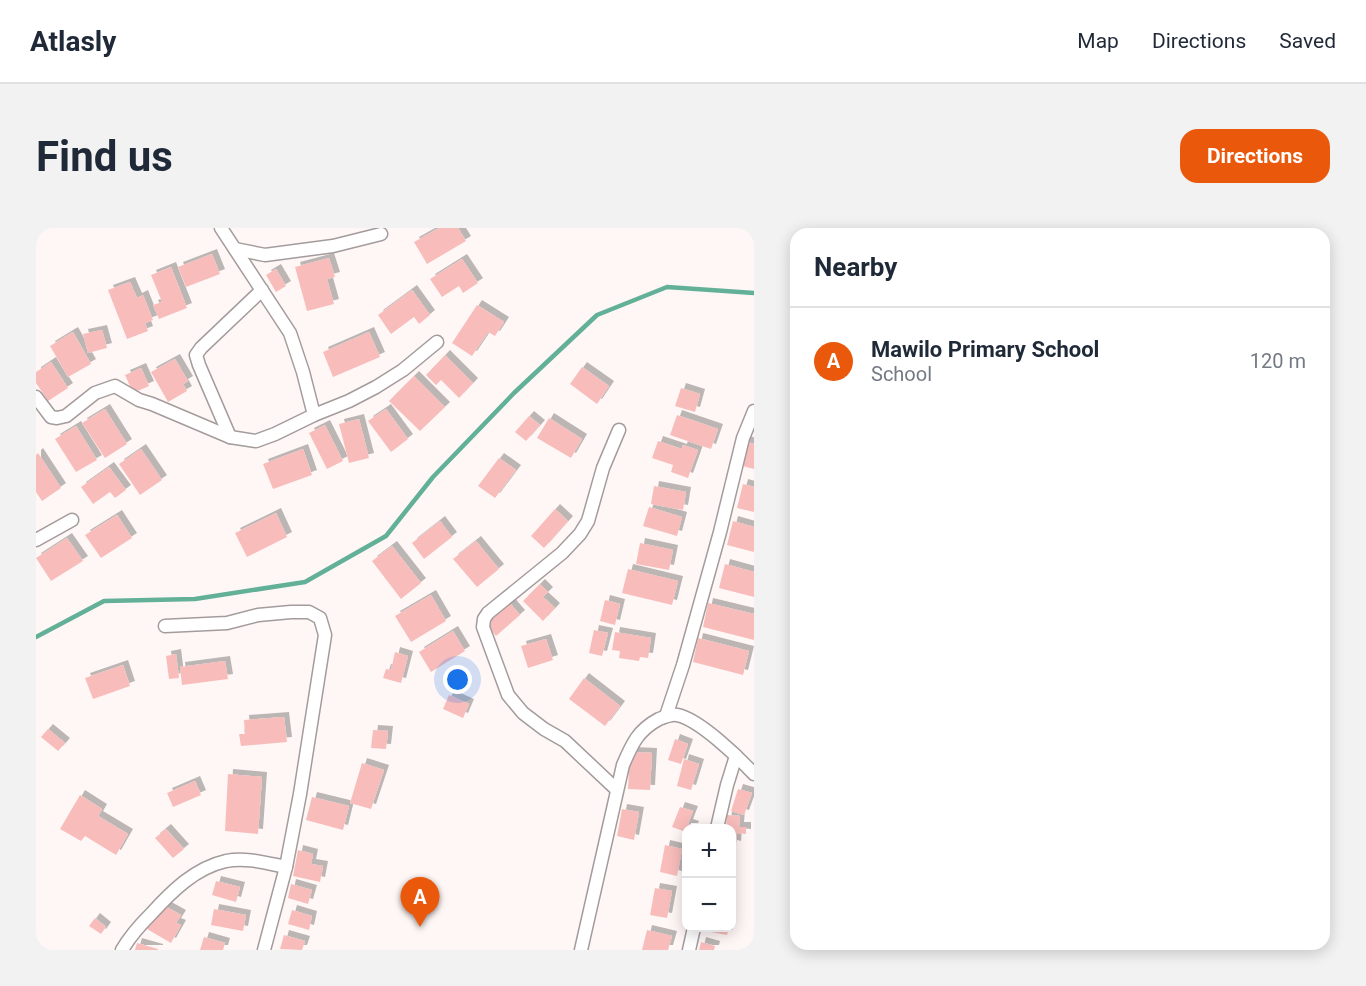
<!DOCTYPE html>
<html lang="en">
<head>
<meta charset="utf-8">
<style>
  :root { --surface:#fff; --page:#f2f2f3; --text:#1f2937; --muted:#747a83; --line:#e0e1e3; --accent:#ea580c }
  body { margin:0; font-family:Roboto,sans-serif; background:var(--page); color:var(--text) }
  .controls { position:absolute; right:18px; bottom:18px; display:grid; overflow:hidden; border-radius:12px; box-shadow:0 3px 15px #0003 }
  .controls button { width:54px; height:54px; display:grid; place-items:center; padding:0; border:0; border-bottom:2px solid var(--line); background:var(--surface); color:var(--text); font:30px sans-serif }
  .you { position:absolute; left:422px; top:452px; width:21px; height:21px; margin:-15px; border:4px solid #fff; border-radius:50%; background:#1a73e8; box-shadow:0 0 0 9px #1a73e833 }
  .badge { display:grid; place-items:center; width:39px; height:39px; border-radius:50%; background:var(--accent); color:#fff; font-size:20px; font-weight:700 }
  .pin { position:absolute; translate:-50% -50px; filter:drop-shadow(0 2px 3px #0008) }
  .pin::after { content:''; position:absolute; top:32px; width:21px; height:18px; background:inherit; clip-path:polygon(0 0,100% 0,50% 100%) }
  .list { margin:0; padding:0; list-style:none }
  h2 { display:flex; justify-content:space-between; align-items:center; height:78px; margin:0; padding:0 24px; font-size:26px }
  h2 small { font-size:20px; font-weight:400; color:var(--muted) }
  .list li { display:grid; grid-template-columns:39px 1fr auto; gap:18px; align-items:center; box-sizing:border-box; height:108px; padding:0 24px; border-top:2px solid var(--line) }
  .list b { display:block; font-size:22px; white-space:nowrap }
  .list p { margin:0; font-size:20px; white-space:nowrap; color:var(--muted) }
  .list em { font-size:20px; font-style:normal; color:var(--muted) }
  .map { position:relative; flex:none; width:718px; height:722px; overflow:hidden; border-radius:18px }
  header { display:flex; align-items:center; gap:36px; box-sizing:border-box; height:84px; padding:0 30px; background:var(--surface); border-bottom:2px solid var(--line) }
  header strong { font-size:28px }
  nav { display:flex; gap:33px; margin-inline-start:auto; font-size:21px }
  .intro { display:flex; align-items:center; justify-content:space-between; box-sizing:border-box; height:144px; padding:0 36px }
  h1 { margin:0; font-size:42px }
  .button { padding:15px 27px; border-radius:18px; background:var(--accent); color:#fff; font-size:21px; font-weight:700 }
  main { display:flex; gap:36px; padding:0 36px }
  aside { flex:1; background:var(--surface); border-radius:18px; box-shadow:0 3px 15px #0003 }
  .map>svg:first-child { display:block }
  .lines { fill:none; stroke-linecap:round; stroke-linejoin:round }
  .stream { stroke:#63b098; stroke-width:4.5 }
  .building { fill:#f8bdbb; filter:url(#shadow) }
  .minor-casing { stroke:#a49c9c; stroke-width:15 }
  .minor { stroke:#fff; stroke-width:12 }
</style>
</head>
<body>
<header>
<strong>Atlasly</strong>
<nav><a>Map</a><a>Directions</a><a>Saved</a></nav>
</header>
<div class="intro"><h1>Find us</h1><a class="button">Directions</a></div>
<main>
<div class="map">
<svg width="718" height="722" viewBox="0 0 718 722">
  <defs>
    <filter id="shadow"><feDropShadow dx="5" dy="-5" stdDeviation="0" flood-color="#0004"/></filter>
  </defs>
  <rect width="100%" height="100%" fill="#fff7f6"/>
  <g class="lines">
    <path class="stream" d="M0,409L68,373L159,371L269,354L350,308L397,249L478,165L561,87L631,59L718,65"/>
  </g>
  <g class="building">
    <path d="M403,0H422L430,13L391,36L378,14Z"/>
    <path d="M176,26L184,46L150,59L142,39Z"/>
    <path d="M293,30L299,49L291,51L298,76L271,83L259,39Z"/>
    <path d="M426,31L442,55L427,65L423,58L406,69L394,51Z"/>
    <path d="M135,39L151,80L123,91L117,77L126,74L115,47Z"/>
    <path d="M240,41L250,58L240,64L230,47Z"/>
    <path d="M94,54L101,70L107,67L117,92L109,95L112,103L91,111L72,62Z"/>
    <path d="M376,62L394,87L383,96L378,89L355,106L342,87Z"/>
    <path d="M441,77L468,94L459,108L452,104L436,128L416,115Z"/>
    <path d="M66,102L71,120L52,125L47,106Z"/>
    <path d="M37,104L55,136L32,149L14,118Z"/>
    <path d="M333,104L344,129L297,149L287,124Z"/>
    <path d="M409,127L437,155L423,170L405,152L400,157L390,147Z"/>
    <path d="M139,131L152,153L147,156L151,163L132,174L115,144Z"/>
    <path d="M15,134L32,160L12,173L0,155V144Z"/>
    <path d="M546,139L573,158L561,176L534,156Z"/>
    <path d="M105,140L113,158L97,165L89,147Z"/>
    <path d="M378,148L409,179L384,203L353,173Z"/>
    <path d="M645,160L664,166L659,184L639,178Z"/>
    <path d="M69,181L91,216L69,230L46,195Z"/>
    <path d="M350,181L372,211L355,224L332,193Z"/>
    <path d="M641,187L682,201L675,221L634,207Z"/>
    <path d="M493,188L504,197L490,213L479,204Z"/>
    <path d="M513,190L546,211L535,230L501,210Z"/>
    <path d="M323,191L333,230L313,235L303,196Z"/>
    <path d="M289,197L307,233L291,241L273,205Z"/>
    <path d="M40,198L61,232L40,244L19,211Z"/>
    <path d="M622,213L646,221L647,217L662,222L652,250L635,244L637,237L616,230Z"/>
    <path d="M709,213L718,216V241L703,237Z"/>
    <path d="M105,221L126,252L104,267L83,236Z"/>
    <path d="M267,221L276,247L237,261L227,236Z"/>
    <path d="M2,225L25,260L6,273L0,264V227Z"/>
    <path d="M463,230L480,242L459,270L442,258Z"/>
    <path d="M73,239L90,262L79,270L74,264L57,276L45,259Z"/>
    <path d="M707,256L718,259V284L701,280Z"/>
    <path d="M618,258L650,264L647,282L615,276Z"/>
    <path d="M613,279L646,289L641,308L607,298Z"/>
    <path d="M519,281L532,293L508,320L495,308Z"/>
    <path d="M240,285L251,309L211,329L199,305Z"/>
    <path d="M81,287L96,310L65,330L49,307Z"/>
    <path d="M404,293L416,309L388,331L376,315Z"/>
    <path d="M697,293L718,299V324L691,317Z"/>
    <path d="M31,310L47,333L15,353L0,330Z"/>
    <path d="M440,313L463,341L441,359L417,331Z"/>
    <path d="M604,315L637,322L633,342L600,336Z"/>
    <path d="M356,318L385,355L365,371L336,333Z"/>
    <path d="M689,336L718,344V369L683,360Z"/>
    <path d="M592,341L642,353L636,377L586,365Z"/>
    <path d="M504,356L512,364L507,369L519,380L507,393L487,373Z"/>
    <path d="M395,367L410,393L375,414L359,388Z"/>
    <path d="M569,372L584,376L579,397L564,393Z"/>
    <path d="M472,373L484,387L460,408L448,394Z"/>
    <path d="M672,375L718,386V412L667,399Z"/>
    <path d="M558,402L572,405L566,428L553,425Z"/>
    <path d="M417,403L429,423L395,444L383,424Z"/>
    <path d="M579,404L615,410L612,430L604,429L603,433L583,430L584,423L576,422Z"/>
    <path d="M662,410L713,423L707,447L657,434Z"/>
    <path d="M510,411L517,432L492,440L485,418Z"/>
    <path d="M359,424L372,428L365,455L347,450L350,441L355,442Z"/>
    <path d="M140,426L143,450L133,451L130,428Z"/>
    <path d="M189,433L192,451L146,457L144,439Z"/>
    <path d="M87,437L94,458L57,471L49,450Z"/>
    <path d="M548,450L584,478L569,498L533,471Z"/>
    <path d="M413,467L433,476L427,490L407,481Z"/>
    <path d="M248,489L251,514L205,518L203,506H209L208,492Z"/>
    <path d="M12,501L29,515L22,523L5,509Z"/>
    <path d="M337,502L352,503L350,521L335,520Z"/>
    <path d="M639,511L652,516L645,536L632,532Z"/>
    <path d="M594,524L616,525L614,562L592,561Z"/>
    <path d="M648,531L663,536L655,562L641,558Z"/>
    <path d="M326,535L348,542L335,581L314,575Z"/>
    <path d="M192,546L226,549L222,606L189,603Z"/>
    <path d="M159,553L165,567L137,579L131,565Z"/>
    <path d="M702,561L716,565L708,587L695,583Z"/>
    <path d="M44,567L66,581L62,588L92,606L80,627L49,608L45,613L24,601Z"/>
    <path d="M276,569L313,578L307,602L270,592Z"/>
    <path d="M644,579L657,583L652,596L658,598L657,600H650V604L636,599Z"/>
    <path d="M586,581L603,584L598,612L581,608Z"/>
    <path d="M691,587L704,588L703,599H710V606L701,605L700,618L696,617V600H690Z"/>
    <path d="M130,601L148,621L137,630L119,610Z"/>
    <path d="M629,617L646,621L641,648L624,644Z"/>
    <path d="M262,622L277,626L275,636L287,638L284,654L257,648Z"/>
    <path d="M180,653L204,659L200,674L176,667Z"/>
    <path d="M255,656L276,662L272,676L252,670Z"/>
    <path d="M619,660L636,663L631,690L614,687Z"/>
    <path d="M125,676L145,687L140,695L145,697L135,715L111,701Z"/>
    <path d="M178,681L210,687L207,703L175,697Z"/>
    <path d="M256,682L276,688L273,702L252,696Z"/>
    <path d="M59,690L70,699L65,706L53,698Z"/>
    <path d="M659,701V700H693L691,707Z"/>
    <path d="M611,702L636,708L632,722H606Z"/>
    <path d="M248,707L269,713L266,722L244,721Z"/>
    <path d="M168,709L189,715L187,722H164Z"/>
    <path d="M665,714L679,718L678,722H663Z"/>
    <path d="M101,715L122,721V722H99Z"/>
  </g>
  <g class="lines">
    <defs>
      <g id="minor">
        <path d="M185,0L254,105L267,144L278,187"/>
        <path d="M199,21L229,27L297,18L345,6"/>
        <path d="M0,169L15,189L21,190L30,188L59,165L79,158L103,172L116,176L194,209L220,213L239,206L278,187L313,173L340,159L367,142L401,114"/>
        <path d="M194,209L163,137L160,127L165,120L226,62"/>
        <path d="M0,312L36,292"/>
        <path d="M129,398L191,395L222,387L255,384H273L284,390L289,407L264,566L250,639L228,722"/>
        <path d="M630,488L647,437L684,304L707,210L718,183"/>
        <path d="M580,561L529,513L508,501L487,485L472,467L447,399L448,391L452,385L526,325L544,306L552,293L567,240L583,202"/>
        <path d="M681,600L691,557L700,528"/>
        <path d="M86,722C94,708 104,697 115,686C136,663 159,640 190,633C210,629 230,635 250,639"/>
        <path d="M545,722L587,537C596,516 602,502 623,491C629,489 635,486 641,487C663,491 702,529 718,546"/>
        <path d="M653,722L658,700"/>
      </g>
    </defs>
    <use href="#minor" class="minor-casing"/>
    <use href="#minor" class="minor"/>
  </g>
</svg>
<div class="controls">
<button>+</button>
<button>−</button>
</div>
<div class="you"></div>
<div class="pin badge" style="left:384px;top:699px">A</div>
</div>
<aside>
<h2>Nearby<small></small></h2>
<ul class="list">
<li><span class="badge">A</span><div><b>Mawilo Primary School</b><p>School</p></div><em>120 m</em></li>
</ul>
</aside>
</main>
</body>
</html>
